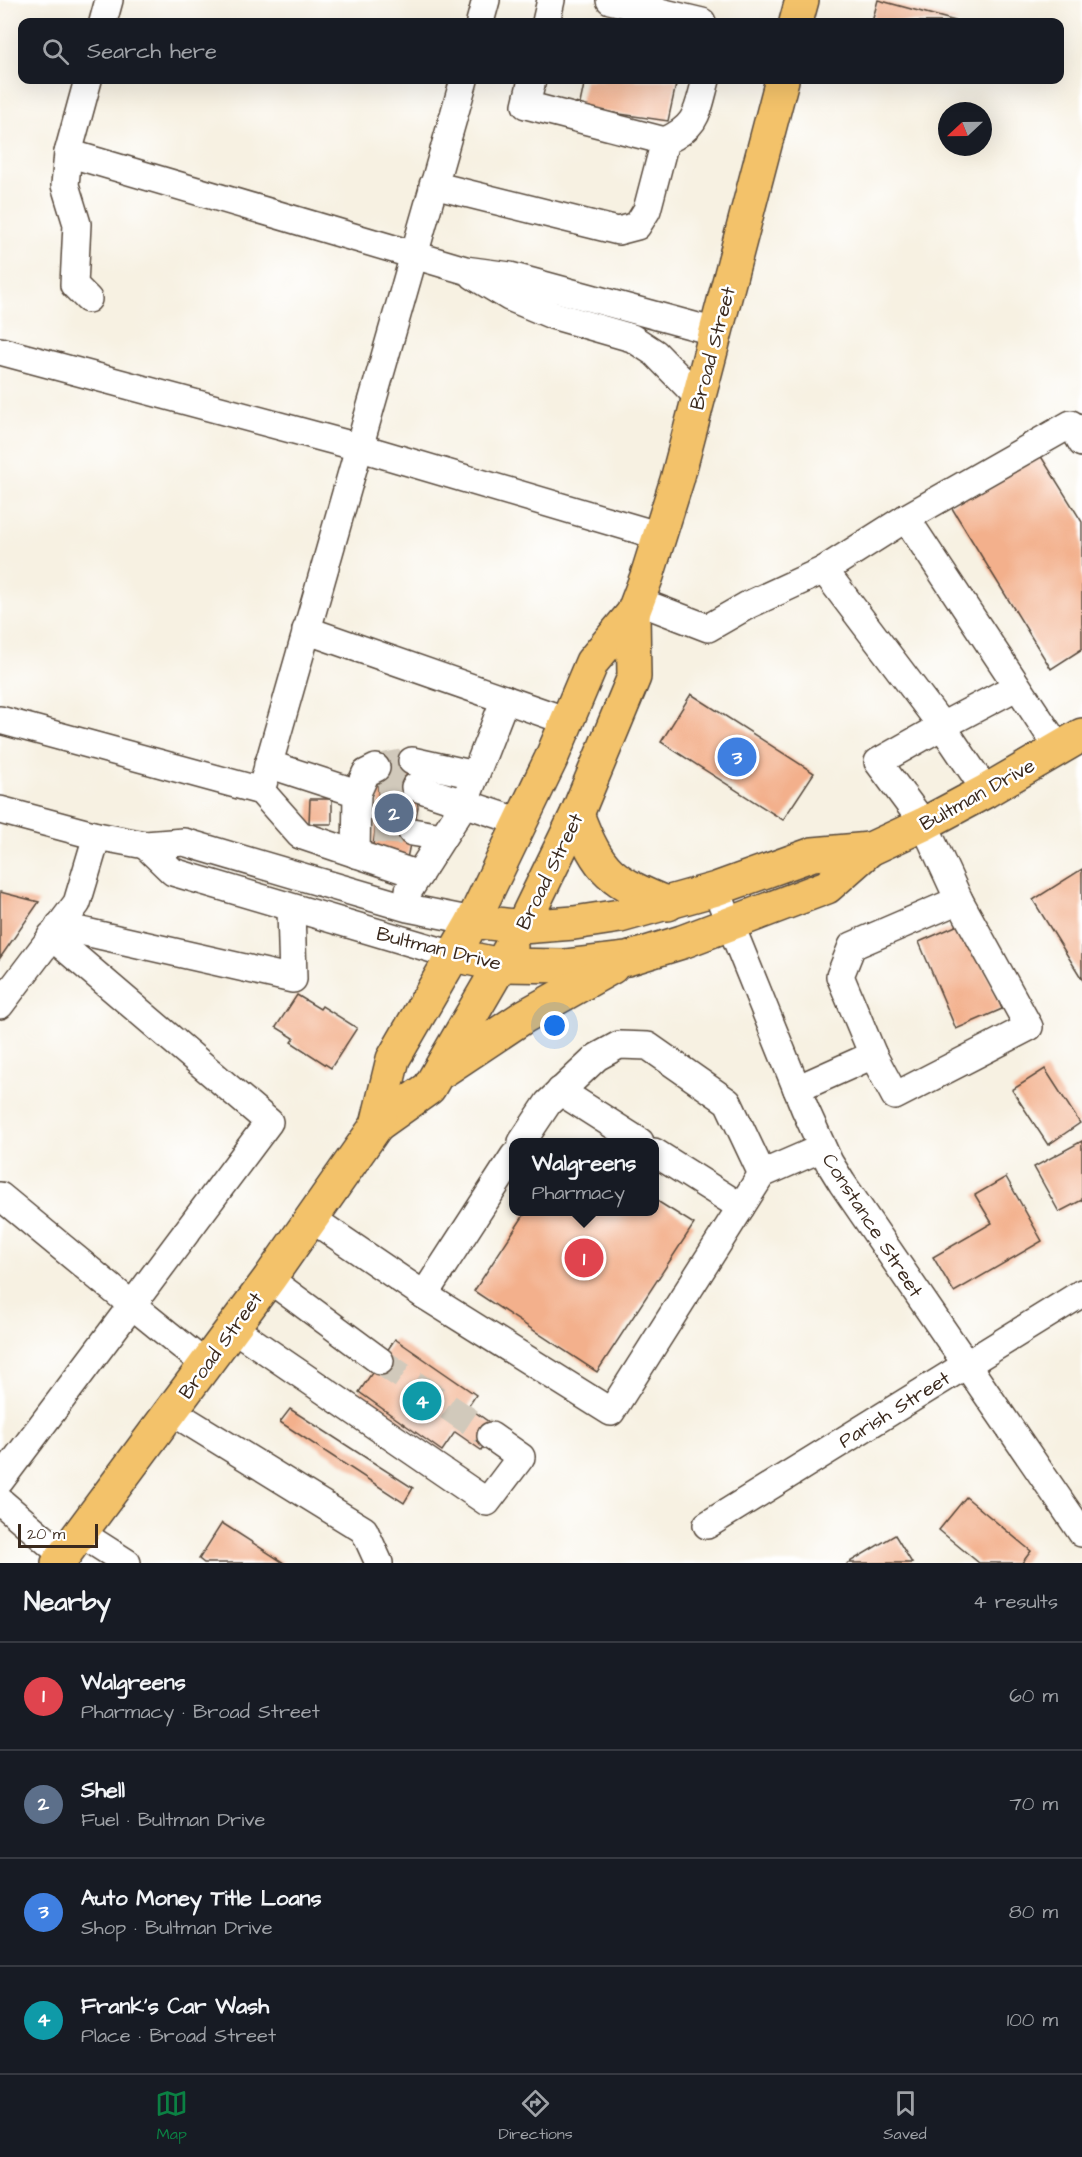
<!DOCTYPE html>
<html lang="en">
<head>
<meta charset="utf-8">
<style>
  :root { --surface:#171b24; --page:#242831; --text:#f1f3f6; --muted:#9ea1a6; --line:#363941; --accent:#0b8043 }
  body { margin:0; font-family:"Architects Daughter",sans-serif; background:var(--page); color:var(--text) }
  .compass { position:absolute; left:938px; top:102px; width:54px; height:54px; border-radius:50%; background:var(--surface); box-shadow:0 6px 24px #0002; rotate:248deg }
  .scale { position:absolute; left:18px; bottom:15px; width:80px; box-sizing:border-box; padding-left:6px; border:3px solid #3b2a1e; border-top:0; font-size:16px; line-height:21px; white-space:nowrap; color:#3b2a1e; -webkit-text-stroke:4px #fff; paint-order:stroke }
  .you { position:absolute; left:555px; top:1026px; width:21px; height:21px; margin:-15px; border:4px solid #fff; border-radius:50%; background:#1a73e8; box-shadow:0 0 0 9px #1a73e833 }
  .badge { display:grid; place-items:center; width:39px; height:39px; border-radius:50%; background:var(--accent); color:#fff; font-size:20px; font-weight:700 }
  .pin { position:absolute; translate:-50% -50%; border:3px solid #fff; box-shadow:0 2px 6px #0006 }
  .popup { position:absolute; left:509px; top:1138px; width:150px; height:78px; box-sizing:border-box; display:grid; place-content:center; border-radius:12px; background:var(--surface); filter:drop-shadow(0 2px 4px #0005); font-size:20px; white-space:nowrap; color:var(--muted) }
  .popup b { font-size:22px; color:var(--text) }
  .popup::after { content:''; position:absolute; left:50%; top:100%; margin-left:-12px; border:12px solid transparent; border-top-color:var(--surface) }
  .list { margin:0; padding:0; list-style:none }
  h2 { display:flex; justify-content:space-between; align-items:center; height:78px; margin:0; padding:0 24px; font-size:26px }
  h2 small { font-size:20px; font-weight:400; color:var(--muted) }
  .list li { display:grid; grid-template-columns:39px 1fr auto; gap:18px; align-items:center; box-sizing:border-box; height:108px; padding:0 24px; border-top:2px solid var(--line) }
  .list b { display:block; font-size:22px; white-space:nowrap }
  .list p { margin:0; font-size:20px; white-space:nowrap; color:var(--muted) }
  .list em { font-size:20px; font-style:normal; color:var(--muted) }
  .icon { flex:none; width:33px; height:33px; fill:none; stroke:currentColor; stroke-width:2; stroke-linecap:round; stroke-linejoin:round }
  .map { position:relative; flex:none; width:1082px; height:1563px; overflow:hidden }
  .search { position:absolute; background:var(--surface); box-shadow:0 6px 24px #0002; left:18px; right:18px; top:18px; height:66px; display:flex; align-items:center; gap:15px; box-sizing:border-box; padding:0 21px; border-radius:12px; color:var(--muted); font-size:22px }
  .sheet { height:510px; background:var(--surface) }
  nav { display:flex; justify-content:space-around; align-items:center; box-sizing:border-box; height:84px; border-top:2px solid var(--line); background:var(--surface); font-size:16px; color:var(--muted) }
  nav a { display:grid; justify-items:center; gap:3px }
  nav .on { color:var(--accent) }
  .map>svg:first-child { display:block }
  .building { fill:#f3b08c }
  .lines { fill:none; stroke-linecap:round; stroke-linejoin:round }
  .minor-tunnel { stroke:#d1c9bb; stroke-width:27; stroke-dasharray:27 14; stroke-linecap:butt }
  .minor-casing { stroke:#57483b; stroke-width:30 }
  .major-casing { stroke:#57483b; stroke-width:36 }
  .highway-casing { stroke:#57483b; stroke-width:36 }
  .minor { stroke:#fff; stroke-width:27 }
  .major { stroke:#f3c26a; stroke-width:33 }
  .highway { stroke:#f3c26a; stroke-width:33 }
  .labels { text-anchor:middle; stroke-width:5; stroke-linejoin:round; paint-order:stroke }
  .street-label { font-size:20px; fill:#3b2a1e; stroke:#fff }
</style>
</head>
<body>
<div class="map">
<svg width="1082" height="1563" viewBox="0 0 1082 1563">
  <rect width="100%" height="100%" fill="#fff"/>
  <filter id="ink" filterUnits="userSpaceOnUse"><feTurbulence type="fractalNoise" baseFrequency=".0167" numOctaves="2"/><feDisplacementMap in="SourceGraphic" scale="12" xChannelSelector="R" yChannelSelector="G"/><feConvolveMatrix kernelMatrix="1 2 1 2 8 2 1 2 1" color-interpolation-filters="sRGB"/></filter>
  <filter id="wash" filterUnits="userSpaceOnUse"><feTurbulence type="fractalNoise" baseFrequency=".008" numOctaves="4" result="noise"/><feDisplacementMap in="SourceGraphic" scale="24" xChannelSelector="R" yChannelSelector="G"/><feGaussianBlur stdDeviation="1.35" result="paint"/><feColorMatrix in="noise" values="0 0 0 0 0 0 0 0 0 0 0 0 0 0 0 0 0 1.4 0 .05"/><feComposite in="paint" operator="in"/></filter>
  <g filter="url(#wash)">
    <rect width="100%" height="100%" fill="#f7f1e2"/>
    <g id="blocks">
      <g class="building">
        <path d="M878,0L959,22H872Z"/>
        <path d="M585,80H677L668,121L579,108Z"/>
        <path d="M1037,450L1082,522V649L1051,669L950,505Z"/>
        <path d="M691,694L814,773L783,820L661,742Z"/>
        <path d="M411,753L418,807L406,863L372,852L379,805L376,761Z"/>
        <path d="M310,799H332V824H309Z"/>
        <path d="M1082,869V979L1033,900Z"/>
        <path d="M0,892L39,902L0,958Z"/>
        <path d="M965,922L1002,1009L956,1029L919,942Z"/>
        <path d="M297,995L320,1009L322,1006L357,1028L331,1068L291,1042L294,1038L276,1027Z"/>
        <path d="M1045,1069L1080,1123L1048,1145L1012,1090Z"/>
        <path d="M1082,1141V1200L1059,1212L1034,1167Z"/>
        <path d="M1006,1177L1042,1241L954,1292L933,1257L992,1223L975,1195Z"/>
        <path d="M654,1199L694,1224L597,1372L474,1291L526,1212H654Z"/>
        <path d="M395,1339L476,1395L468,1407L496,1427L481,1450L455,1432L442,1451L359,1392Z"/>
        <path d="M290,1409L413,1488L404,1503L280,1422Z"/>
        <path d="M966,1497L1031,1551L1022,1563H979L939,1530Z"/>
        <path d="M222,1523L284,1563H204L199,1559Z"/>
        <path d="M895,1535L912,1563H848Z"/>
      </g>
    </g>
  </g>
  <g filter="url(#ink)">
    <use href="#blocks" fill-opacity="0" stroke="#57483b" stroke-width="1.5"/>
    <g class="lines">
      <g class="minor-tunnel">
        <path d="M376,768L412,761"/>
        <path d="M378,790L415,787"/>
        <path d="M375,829L412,832"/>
        <path d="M380,1361L491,1436"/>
      </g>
      <defs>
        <g id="minor">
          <path d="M610,0L702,22"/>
          <path d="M103,22L109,0"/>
          <path d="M480,22L486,0"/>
          <path d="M546,22L551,0"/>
          <path d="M88,80L68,153L65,185L77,224L74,285L88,299"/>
          <path d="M532,80L526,105L665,141"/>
          <path d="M68,153L465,270L510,276L716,332"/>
          <path d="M433,185L618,231L637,226L647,210L665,141C698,126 697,112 706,80"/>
          <path d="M474,276L509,297L552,315L632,338L655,353L699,398"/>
          <path d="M0,351L358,447L660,536"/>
          <path d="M638,601L708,628L748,605L824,570"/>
          <path d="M306,630L567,721"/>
          <path d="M0,720L261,791L300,835L419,875"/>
          <path d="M1059,749L906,518L1071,424L1082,443"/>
          <path d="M412,761L475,775"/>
          <path d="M268,764L357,793L356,854"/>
          <path d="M415,787L521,822"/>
          <path d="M261,791L464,80"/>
          <path d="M986,791L942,726L1016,687"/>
          <path d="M357,793L366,773L376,768"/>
          <path d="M0,810L97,836L145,845L184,842L408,908L473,921"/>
          <path d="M412,832L442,837"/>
          <path d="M145,845L173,872L453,955"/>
          <path d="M716,889L805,1109L829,1162L842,1183L1082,1533"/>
          <path d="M409,890L464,804L505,699"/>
          <path d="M59,926L293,979L291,909"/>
          <path d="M51,936L269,1122L132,1305L206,1365"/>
          <path d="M0,1005L77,903L97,836"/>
          <path d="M873,1055L895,1096L1029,1027L959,900L924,824L878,762L942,726L824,570L906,518"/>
          <path d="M797,1089L873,1055L840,976L852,946L959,900"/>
          <path d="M560,1091L640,1142"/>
          <path d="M522,1142L548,1103L597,1057L619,1045L648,1046L728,1102L762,1174L822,1148"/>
          <path d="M654,1152L741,1207"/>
          <path d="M0,1196L132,1305L0,1481"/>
          <path d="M312,1219L424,1295L514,1156"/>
          <path d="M269,1279L380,1361"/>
          <path d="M424,1295L611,1412L762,1174"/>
          <path d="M233,1328L487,1502L521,1457L491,1436"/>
          <path d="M171,1411L364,1530L379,1563"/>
          <path d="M0,1501L64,1556"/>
          <path d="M707,1525L1082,1293"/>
          <path d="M80,1533L127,1563"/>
        </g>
        <g id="major">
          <path d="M796,22L802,0"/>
          <path d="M473,921L551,759L592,662L633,613L647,576L677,480L782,80"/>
          <path d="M522,927L577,814L634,677L633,613"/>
        </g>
        <g id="highway">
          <path d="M577,814C599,873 612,881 668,904"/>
          <path d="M453,955L501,965L566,966L627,959L682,942L827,887L870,849L924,824L986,791L1082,735"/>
          <path d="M444,1070L525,1016L612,967"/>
          <path d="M377,1125L429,1088L511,947"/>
          <path d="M58,1563L269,1279L377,1125L393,1059L473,921L522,927L574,923L620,916L716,889L813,854L870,849"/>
        </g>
      </defs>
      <use href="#minor" class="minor-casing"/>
      <use href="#major" class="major-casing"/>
      <use href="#highway" class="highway-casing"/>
      <use href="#minor" class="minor"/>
      <use href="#major" class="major"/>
      <use href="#highway" class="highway"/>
    </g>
  </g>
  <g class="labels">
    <g class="street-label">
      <text transform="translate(712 348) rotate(-75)" y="7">Broad Street</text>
      <text transform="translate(977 794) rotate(-29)" y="7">Bultman Drive</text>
      <text transform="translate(549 871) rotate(-64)" y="7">Broad Street</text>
      <text transform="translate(439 948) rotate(14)" y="7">Bultman Drive</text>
      <text transform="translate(873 1225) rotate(57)" y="7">Constance Street</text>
      <text transform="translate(220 1345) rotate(-54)" y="7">Broad Street</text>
      <text transform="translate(894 1409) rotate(-32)" y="7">Parish Street</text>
    </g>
  </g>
</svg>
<svg class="compass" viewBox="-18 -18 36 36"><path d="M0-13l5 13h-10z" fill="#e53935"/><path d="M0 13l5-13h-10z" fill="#9ea1a6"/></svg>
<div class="scale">20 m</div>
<div class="you"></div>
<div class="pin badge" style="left:584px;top:1258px;background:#e0444e">1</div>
<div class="popup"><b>Walgreens</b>Pharmacy</div>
<div class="pin badge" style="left:394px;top:813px;background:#5c6f8a">2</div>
<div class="pin badge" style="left:737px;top:757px;background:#3f7fe0">3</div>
<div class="pin badge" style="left:422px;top:1401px;background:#0f9aa8">4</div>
<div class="search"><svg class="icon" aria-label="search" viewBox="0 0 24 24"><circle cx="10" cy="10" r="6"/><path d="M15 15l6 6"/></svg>Search here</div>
</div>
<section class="sheet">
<h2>Nearby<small>4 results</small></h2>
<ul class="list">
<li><span class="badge" style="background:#e0444e">1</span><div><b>Walgreens</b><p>Pharmacy · Broad Street</p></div><em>60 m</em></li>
<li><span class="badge" style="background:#5c6f8a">2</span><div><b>Shell</b><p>Fuel · Bultman Drive</p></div><em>70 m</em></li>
<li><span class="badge" style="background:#3f7fe0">3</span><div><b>Auto Money Title Loans</b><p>Shop · Bultman Drive</p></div><em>80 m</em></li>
<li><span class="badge" style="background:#0f9aa8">4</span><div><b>Frank's Car Wash</b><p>Place · Broad Street</p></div><em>100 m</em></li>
</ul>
</section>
<nav>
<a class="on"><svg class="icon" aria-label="map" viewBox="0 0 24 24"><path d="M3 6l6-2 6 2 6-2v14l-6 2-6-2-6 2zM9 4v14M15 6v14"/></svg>Map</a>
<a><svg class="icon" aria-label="directions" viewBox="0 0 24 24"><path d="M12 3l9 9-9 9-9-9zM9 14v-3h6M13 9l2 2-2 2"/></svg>Directions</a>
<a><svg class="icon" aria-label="saved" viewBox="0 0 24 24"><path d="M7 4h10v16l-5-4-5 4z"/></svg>Saved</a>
</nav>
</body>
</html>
